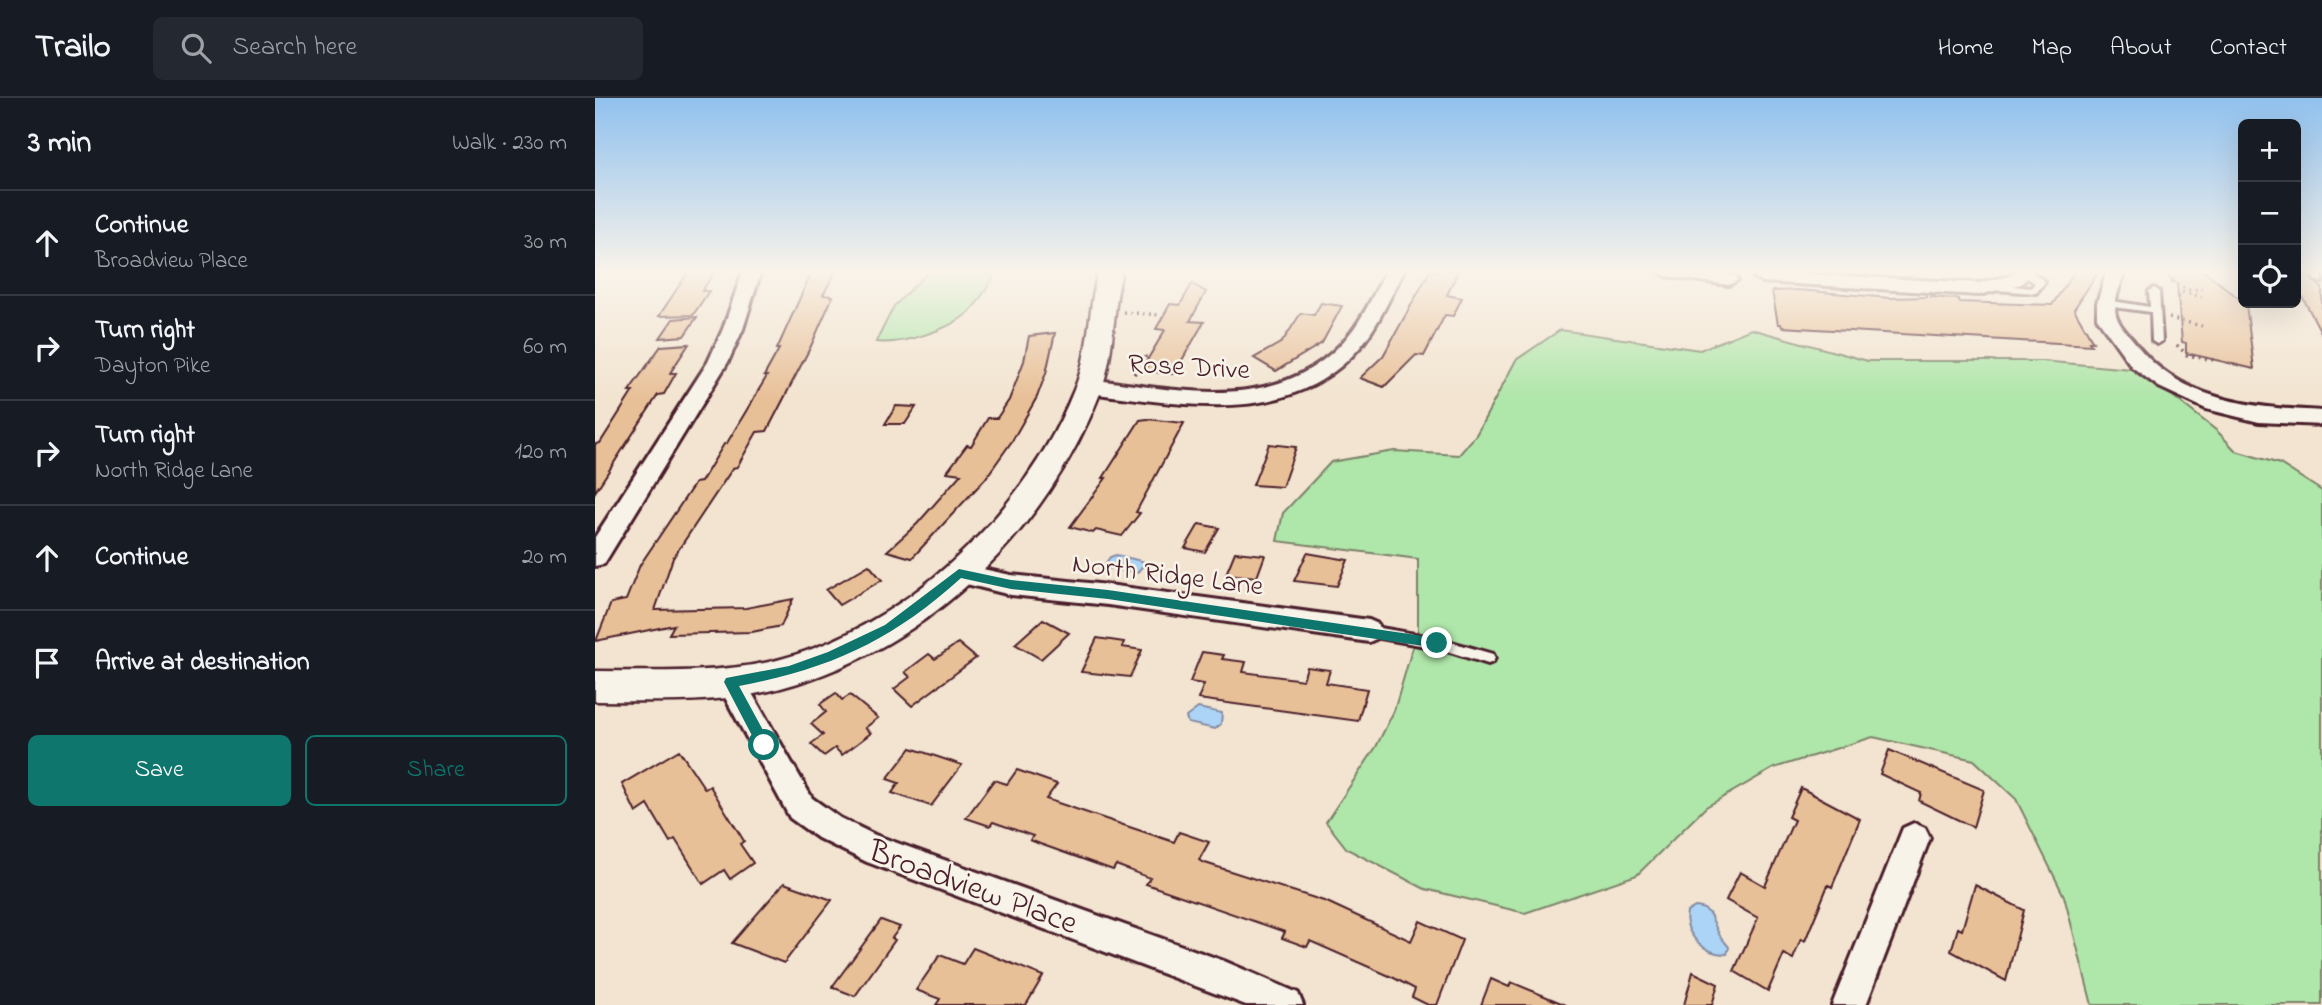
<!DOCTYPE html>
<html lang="en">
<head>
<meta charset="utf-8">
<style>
  :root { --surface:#171b24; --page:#242831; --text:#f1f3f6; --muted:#9ea1a6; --line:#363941; --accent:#0f766e }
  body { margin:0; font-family:"Indie Flower",sans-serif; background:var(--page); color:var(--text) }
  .controls { position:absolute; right:21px; top:21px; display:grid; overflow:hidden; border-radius:10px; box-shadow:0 7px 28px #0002 }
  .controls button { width:63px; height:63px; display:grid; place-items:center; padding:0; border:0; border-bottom:2px solid var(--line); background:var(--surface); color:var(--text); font:35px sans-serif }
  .stop { position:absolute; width:21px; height:21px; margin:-16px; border:5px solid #0f766e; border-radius:50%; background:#fff }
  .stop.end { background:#0f766e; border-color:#fff; box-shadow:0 2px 7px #0008 }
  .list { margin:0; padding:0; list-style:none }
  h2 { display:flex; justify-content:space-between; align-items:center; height:91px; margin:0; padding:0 28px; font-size:30px }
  h2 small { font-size:23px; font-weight:400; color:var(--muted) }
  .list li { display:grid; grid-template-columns:46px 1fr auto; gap:21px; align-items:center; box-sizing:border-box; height:105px; padding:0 28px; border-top:2px solid var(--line) }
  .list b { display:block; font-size:26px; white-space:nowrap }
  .list p { margin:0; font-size:23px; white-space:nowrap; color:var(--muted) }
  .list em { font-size:23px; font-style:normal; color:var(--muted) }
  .actions { display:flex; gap:14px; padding:21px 28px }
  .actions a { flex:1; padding:16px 0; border:2px solid var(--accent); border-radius:10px; text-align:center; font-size:24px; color:var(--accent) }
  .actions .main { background:var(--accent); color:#fff }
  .icon { flex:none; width:38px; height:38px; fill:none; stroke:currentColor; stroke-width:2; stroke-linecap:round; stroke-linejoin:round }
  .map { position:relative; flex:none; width:1727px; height:907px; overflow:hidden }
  header { display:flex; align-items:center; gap:42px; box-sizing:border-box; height:98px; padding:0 35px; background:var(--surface); border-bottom:2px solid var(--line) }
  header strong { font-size:33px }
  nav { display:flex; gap:38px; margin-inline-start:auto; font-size:24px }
  .search { width:490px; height:63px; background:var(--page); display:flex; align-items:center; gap:18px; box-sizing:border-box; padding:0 24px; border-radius:10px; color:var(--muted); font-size:26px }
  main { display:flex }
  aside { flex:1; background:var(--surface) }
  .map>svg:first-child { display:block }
  .green { fill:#afe6a9; stroke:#7c826a; stroke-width:2 }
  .water { fill:#acd4f6; stroke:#858ca5; stroke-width:2 }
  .building { fill:#e8c098; stroke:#4a1f2b; stroke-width:2 }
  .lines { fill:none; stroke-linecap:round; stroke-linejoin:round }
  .service-casing { stroke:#4a1f2b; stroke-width:6 }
  .minor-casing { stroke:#4a1f2b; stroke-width:6 }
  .tertiary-casing { stroke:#4a1f2b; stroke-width:5 }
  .path { stroke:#4a1f2b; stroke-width:3.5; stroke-dasharray:2 4.5; stroke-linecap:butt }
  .service { fill:#f7f3e8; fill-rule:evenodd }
  .minor { fill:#f7f3e8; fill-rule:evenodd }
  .tertiary { fill:#f7f3e8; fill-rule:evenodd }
  .route { fill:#0f766e }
  .labels { text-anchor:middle; stroke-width:5; stroke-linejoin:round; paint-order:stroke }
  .street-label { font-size:28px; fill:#4a1f2b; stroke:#f7f3e8 }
  .near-street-label { font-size:33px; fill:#4a1f2b; stroke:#f7f3e8 }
</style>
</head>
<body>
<header>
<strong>Trailo</strong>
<div class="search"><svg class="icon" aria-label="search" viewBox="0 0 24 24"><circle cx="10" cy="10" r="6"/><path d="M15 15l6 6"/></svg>Search here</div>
<nav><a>Home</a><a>Map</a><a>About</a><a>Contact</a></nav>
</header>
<main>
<aside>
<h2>3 min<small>Walk · 230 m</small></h2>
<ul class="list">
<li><svg class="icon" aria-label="ahead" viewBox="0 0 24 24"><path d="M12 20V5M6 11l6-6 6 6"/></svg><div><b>Continue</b><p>Broadview Place</p></div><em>30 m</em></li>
<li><svg class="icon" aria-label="right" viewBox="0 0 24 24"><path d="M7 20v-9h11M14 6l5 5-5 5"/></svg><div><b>Turn right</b><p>Dayton Pike</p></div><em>60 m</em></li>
<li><svg class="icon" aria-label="right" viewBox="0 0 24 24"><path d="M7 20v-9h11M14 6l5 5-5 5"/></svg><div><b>Turn right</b><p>North Ridge Lane</p></div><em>120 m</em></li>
<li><svg class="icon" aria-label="ahead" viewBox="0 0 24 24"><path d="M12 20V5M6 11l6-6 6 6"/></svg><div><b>Continue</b></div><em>20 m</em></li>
<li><svg class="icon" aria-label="arrive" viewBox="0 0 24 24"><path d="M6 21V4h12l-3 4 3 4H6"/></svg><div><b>Arrive at destination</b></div></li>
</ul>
<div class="actions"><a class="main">Save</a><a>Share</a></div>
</aside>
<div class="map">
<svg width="1727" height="907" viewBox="0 0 1727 907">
  <rect width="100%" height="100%" fill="#f2e4d0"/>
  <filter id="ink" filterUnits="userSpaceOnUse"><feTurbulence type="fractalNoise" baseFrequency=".0143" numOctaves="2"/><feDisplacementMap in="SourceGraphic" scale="14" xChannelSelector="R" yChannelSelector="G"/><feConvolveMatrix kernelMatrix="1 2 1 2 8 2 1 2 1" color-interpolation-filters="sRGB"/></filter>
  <g filter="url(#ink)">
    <g class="green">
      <path d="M334,173H402C394,186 385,204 374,214C354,232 307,247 281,244L299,208Z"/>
      <path d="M1156,231L1273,263H1446L1536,271L1579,299L1622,333L1641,353L1685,366L1727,393V907H1497L1469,798L1421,701L1379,662L1278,639L1179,670L1111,709L1042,777L930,815L830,791L752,751L731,724L781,649L799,613L823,531V461L682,443L688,415L736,364L799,353L864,357L881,337L921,262L965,232L1105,252Z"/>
    </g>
    <g class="water">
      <path d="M521,457L551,464L542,475L508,469L515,459Z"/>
      <path d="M603,610L627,615L626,626L620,631L593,625L591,619Z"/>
      <path d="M1100,809C1117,810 1116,821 1123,834C1125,839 1130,844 1134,849L1132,856C1111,858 1087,835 1092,814Z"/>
    </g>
    <g class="building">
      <path d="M94,173H120L107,193H114L98,217L64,218Z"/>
      <path d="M217,173H241L228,197L238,198L216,248L172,333L162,334L142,369L138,370L78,460L60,512L151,510L198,501L186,528L157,534L74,536L79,527L1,543L16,505L31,502L45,467L100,385L106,384L129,346L132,345L172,278H169L184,251H182Z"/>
      <path d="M835,173H863L852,197L867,200L858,218L850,217L829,258L821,257L789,289L765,280L788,258Z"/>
      <path d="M1480,173H1504L1479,211L1498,244H1494L1496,247L1187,229L1186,226H1183L1177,193L1204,192L1295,200L1331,199L1330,196L1341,197L1335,199L1363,201L1364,204L1457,207Z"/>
      <path d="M1566,173H1609L1651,206L1659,271L1591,255V245L1587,244L1582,186Z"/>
      <path d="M1701,173H1709L1727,190V236L1701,187Z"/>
      <path d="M597,186L611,194L595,223L609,224L579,276L549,273L554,265L551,264L570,232L561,231L575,206L585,207Z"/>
      <path d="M726,205L747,208L727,245L681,273L659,260L687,244L706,215L719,217Z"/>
      <path d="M102,219L89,238L65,240L78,221Z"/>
      <path d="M460,235L451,275L442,299L417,343L390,381L317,460L292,453L322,426L366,376L352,374L372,347L376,348L393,320H402L414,302L429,263L434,238Z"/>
      <path d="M94,246L75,275H81L69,296L63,297L0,394V346L5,345L38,293H34L66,248Z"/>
      <path d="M301,308L321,309L310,326H290Z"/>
      <path d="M552,321L589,325L541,414L545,415L527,438L501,432L498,435L475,429L511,380H508L545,322Z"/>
      <path d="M674,346L701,349L687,389L658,387Z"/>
      <path d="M604,426L624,430L610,454L590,450Z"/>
      <path d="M640,454L670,457L662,479L631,476Z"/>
      <path d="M712,455L753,462L742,488L699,483Z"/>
      <path d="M274,467L287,482L244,507L231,492Z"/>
      <path d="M448,521L474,535L446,561L420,546Z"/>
      <path d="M502,540L529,544L527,549L547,552L535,579L486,574Z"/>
      <path d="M363,545L381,560L317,608L299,591L315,579L310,574L334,556L340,561Z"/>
      <path d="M607,554L629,557L627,561L651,564L648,574L708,582L712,569L735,572L731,585L772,591L763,623L603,601L609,586L595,584Z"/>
      <path d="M241,595L247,602L255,597L283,620L270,630L276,635L247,657L240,650L229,658L216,646L228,637L216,626L231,614L225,606Z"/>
      <path d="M316,650L367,667L336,708L297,695L304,685L292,681Z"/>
      <path d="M84,652L110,691L115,688L149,743L145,746L158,765L135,781L129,772L108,786L80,741L75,744L53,707L41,715L27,686Z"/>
      <path d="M1294,652L1389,692L1378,729L1324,703L1326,695L1285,676Z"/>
      <path d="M422,672L462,686L451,701L579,744L584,734L614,744L604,762L607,764L732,804L816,843L825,823L867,842L842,907H833L817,899L820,891L799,880L715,843L712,849L687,840L690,834L551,786L555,780L521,767L518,772L445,746L435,742L438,738L398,724L395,728L371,720L399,682L412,686Z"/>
      <path d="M1206,690L1265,721L1237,789L1233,787L1210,843L1206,841L1198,861L1189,856L1173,893L1139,873L1163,820L1131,802L1145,774L1170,788L1199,722L1193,719Z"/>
      <path d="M189,785L237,802L189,865L137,845Z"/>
      <path d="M1380,787L1429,812L1411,883L1356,853L1363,830L1367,832Z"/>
      <path d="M286,822L305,829L297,840L300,842L260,898L237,889Z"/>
      <path d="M378,850L448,878L431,907H341L345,901L321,892L345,857L368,866Z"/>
      <path d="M1098,874L1123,886L1117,907H1089Z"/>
      <path d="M896,881L914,889L916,884L971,907H886Z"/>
    </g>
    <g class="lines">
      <defs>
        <g id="service">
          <path d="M1426,173H1435L1448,182L1450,184L1441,195L1400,192L1395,189L1400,186L1436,190L1440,185L1427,176Z"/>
          <path d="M1559,190L1564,193L1567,243L1562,246L1557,243L1556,214L1511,208L1506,205L1511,202L1555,209L1554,193Z"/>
          <path d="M774,528L842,540L898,556L900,560L898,564L893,566L842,550L774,538L769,537L767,533L769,529Z"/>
        </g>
        <g id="minor">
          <path d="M148,173H166L148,231L133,264L9,466L0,468V439L113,264L128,231Z"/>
          <path d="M791,173H809C795,198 784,226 766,248C696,331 589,306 494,295L487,293L484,288L487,283L494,281C584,292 687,318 753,238C769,219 779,195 791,173Z"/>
          <path d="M1062,173H1111L1140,178L1143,182L1134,187L1071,178Z"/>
          <path d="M1419,173H1439L1426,186L1384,197L1168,184L1159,179L1168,174L1384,185L1414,178Z"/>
          <path d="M1512,173H1530C1526,187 1516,206 1522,220C1525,228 1533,236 1538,242C1582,303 1658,310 1727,313V327L1664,324L1611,311L1564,289L1537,269L1502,220V205Z"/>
          <path d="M1712,173H1727V184L1721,183Z"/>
          <path d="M364,466L416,477L513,487L774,522L783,526L787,533L783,540L774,544L513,507L416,497L355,482L352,475L355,468Z"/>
          <path d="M136,573L146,576L217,700L245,720L280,737L629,863L703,895L708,907H651L272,764L223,740L195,720L126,592L122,584L126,576Z"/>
          <path d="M1319,725L1330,730L1335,740L1271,907H1237L1308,730Z"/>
        </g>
        <path id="tertiary" d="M503,173H527C517,212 520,255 506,293C451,437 325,558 174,593C117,606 58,603 0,603V573C58,573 117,576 174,564C306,534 430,416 479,292C495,255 493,212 503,173Z"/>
      </defs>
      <use href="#service" class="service-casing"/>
      <use href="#minor" class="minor-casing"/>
      <use href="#tertiary" class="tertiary-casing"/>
      <g class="path">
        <path d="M1576,183L1593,192L1607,191"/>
        <path d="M1583,199L1587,194L1607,199"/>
        <path d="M528,214L565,217"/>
        <path d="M1574,220L1607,228"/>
        <path d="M1582,247L1592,257L1619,262"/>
        <path d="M539,276L551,259H554"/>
      </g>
      <use href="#service" class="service"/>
      <use href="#minor" class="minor"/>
      <use href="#tertiary" class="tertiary"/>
    </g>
  </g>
  <linearGradient id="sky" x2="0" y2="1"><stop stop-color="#90c1ee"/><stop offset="0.58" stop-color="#f9f3ea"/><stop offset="1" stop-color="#f9f3ea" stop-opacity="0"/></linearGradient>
  <rect width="1727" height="300" fill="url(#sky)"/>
  <path class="route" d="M364,471L416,482L513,492L842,540L848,545L842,550L513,501L416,491L366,480C296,543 237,570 144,588L176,647L174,651H164L129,584L131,580L194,568L233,554L290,527Z"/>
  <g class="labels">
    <g class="street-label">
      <text transform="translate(594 267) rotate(3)" y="10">Rose Drive</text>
      <text transform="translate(573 475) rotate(7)" y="10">North Ridge Lane</text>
    </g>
    <g class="near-street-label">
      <text transform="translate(379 787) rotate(20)" y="12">Broadview Place</text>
    </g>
  </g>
</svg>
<div class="controls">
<button>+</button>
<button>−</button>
<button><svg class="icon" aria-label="locate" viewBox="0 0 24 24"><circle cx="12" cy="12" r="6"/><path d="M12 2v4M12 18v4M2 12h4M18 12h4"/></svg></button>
</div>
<div class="stop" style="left:169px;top:647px"></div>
<div class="stop end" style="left:842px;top:545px"></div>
</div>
</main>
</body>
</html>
